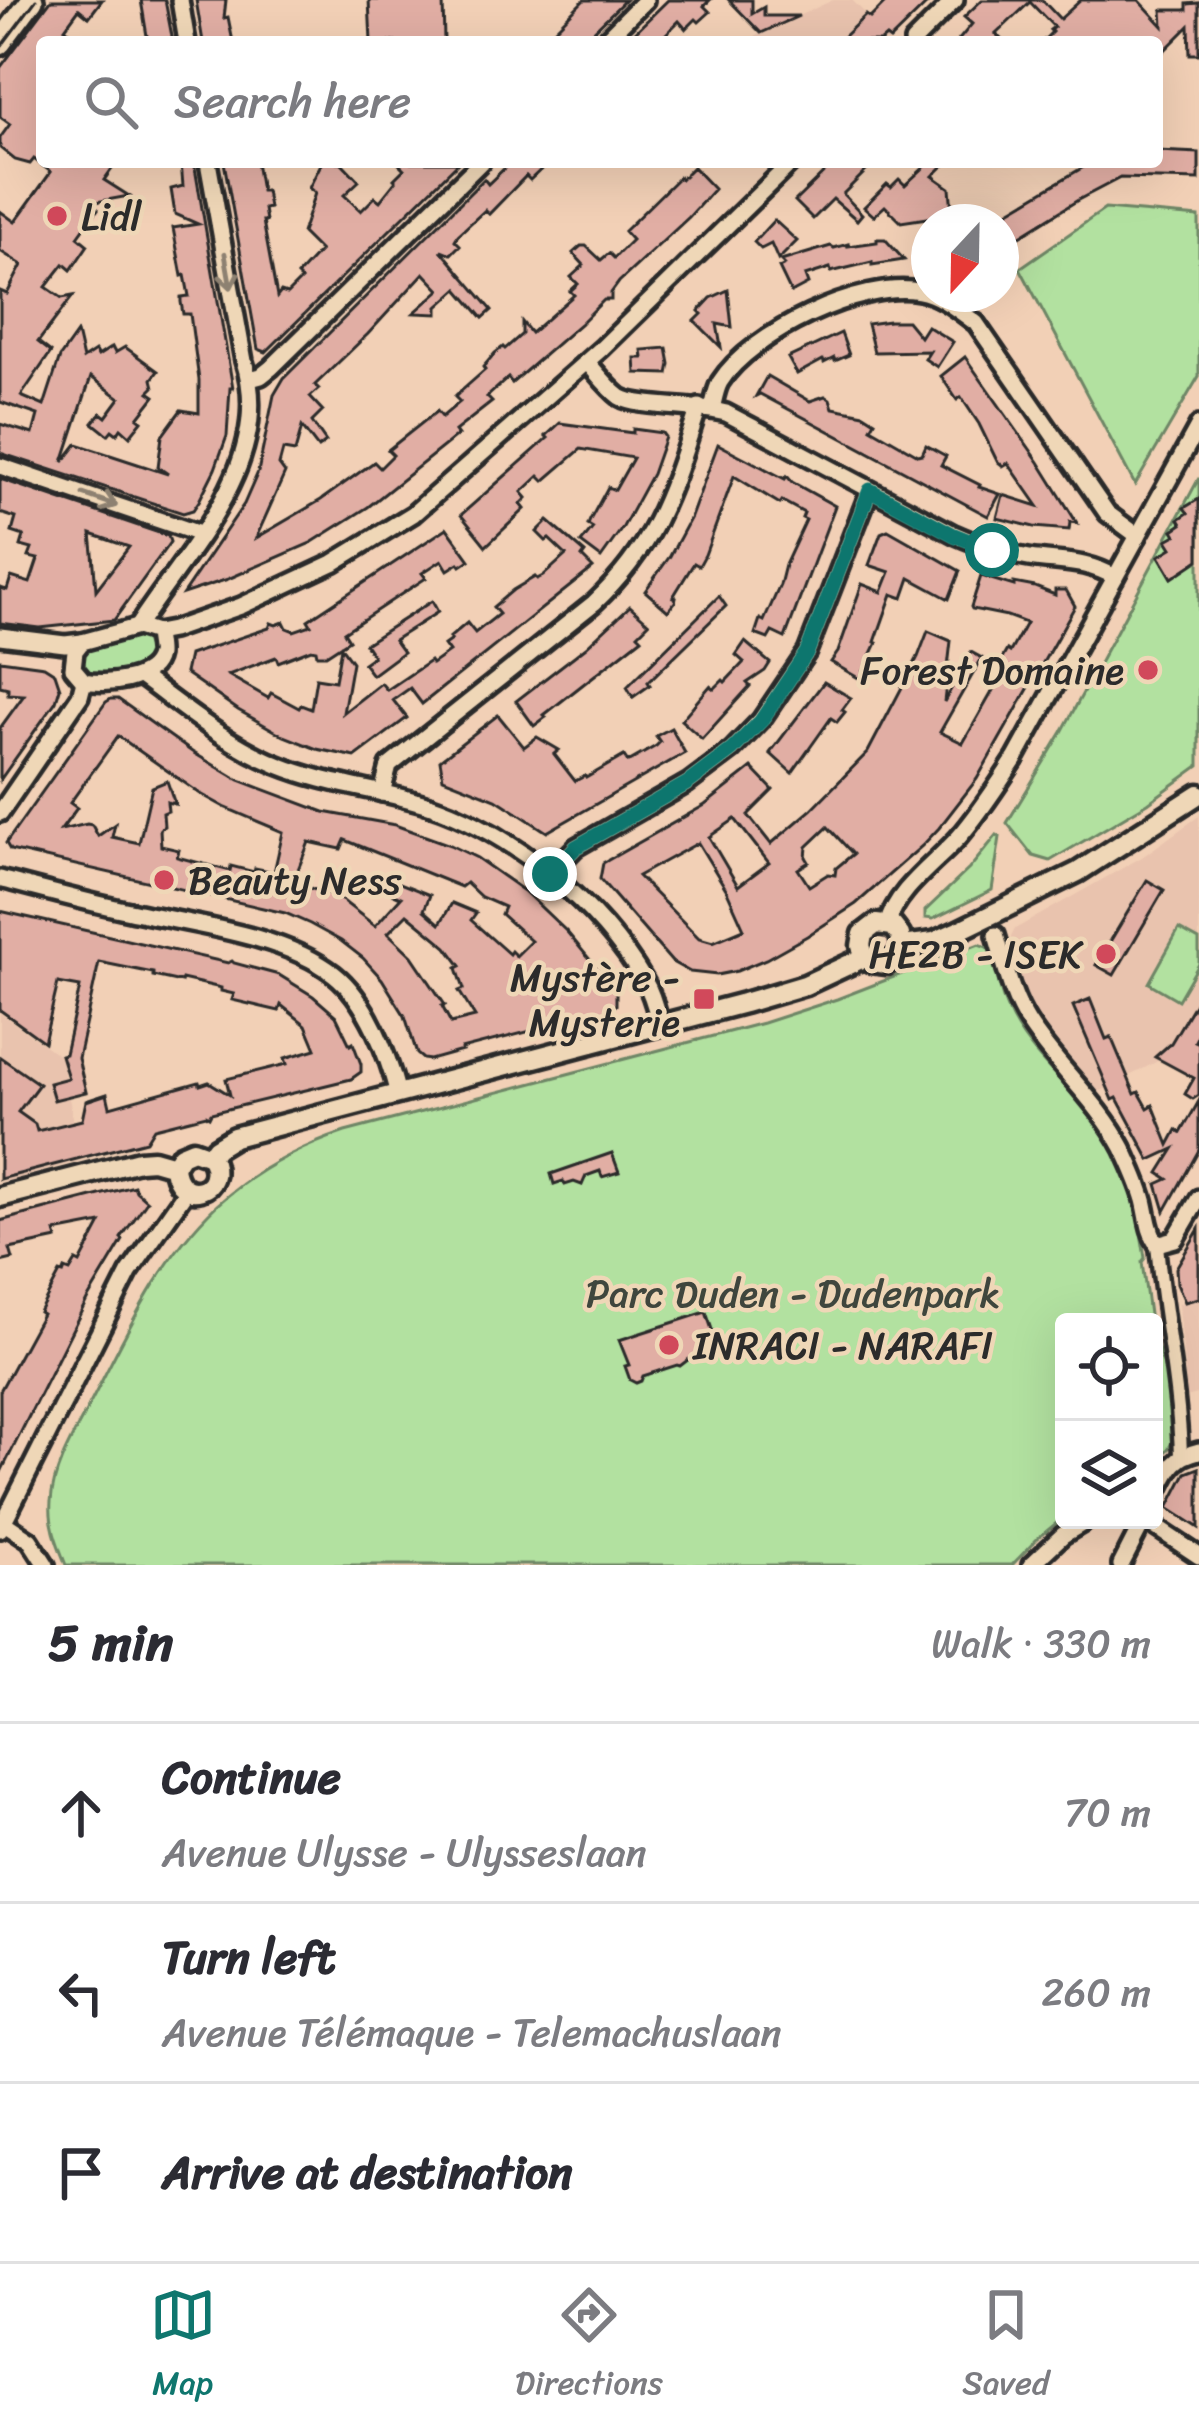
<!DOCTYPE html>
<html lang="en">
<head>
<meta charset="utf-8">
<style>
  :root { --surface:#fff; --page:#f2f2f3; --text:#2b2b33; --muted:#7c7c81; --line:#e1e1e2; --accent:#0f766e }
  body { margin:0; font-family:Sriracha,sans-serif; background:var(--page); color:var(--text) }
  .controls { position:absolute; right:36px; bottom:36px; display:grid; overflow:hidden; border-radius:12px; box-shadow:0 12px 48px #0002 }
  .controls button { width:108px; height:108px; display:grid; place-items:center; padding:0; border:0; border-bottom:3px solid var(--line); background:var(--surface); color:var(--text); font:60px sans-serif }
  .compass { position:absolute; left:911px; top:204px; width:108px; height:108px; border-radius:50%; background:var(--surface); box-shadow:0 12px 48px #0002; rotate:202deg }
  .stop { position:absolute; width:36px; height:36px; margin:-27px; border:9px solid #0f766e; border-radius:50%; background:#fff }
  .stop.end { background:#0f766e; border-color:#fff; box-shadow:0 3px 12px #0008 }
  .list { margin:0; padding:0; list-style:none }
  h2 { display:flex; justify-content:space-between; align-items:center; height:156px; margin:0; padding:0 48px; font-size:51px }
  h2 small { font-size:39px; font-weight:400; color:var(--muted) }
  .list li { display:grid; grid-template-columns:78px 1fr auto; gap:36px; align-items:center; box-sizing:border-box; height:180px; padding:0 48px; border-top:3px solid var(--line) }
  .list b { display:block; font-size:45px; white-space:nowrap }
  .list p { margin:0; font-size:39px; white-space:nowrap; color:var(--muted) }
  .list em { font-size:39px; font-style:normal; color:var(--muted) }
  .icon { flex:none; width:66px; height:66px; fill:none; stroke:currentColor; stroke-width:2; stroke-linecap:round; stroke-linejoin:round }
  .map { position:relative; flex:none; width:1199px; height:1565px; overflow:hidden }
  .search { position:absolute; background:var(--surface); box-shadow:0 12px 48px #0002; left:36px; right:36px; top:36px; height:132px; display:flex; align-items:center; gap:30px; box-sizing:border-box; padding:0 42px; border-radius:12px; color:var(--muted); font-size:45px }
  .sheet { height:696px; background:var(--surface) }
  nav { display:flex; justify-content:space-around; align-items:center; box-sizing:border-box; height:168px; border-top:3px solid var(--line); background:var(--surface); font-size:33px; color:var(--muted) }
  nav a { display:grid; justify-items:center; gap:6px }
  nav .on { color:var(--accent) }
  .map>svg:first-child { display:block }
  .built { fill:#e9c3ae }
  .green { fill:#b2e1a0; stroke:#6e8666; stroke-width:3 }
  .building { fill:#e1aea4; stroke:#2b2b2b; stroke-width:3; fill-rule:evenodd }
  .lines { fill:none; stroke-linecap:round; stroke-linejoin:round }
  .pedestrian-casing { stroke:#2b2b2b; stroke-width:21 }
  .minor-casing { stroke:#2b2b2b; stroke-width:24 }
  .tertiary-casing { stroke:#2b2b2b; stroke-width:27 }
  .secondary-casing { stroke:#2b2b2b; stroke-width:30 }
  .pedestrian { stroke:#efd7b7; stroke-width:12 }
  .minor { stroke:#efd7b7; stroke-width:15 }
  .tertiary { stroke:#efd7b7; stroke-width:18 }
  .secondary { stroke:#efd7b7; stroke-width:21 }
  .tram { stroke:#2b2b2b; stroke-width:3 }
  .oneway { stroke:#8d8171 }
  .route { stroke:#0f766e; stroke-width:15 }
  .poi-dot { fill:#d1495b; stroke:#efd7b7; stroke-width:4.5 }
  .labels { text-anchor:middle; stroke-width:9; stroke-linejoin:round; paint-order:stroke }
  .poi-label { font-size:39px; fill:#2b2b2b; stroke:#efd7b7; text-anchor:start }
  .park-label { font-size:39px; fill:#3f463d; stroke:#efd7b7 }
</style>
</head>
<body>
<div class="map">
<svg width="1199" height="1565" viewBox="0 0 1199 1565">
  <rect width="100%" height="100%" fill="#f2d0b6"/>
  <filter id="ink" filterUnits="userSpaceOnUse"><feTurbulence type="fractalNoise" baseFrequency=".00833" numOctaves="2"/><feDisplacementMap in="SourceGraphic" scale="24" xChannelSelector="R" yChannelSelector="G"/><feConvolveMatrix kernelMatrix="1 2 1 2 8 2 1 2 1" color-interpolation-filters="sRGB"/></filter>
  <g filter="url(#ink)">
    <g class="built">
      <path d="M833,0H852L891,39L888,42H750L757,35Z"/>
      <path d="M1199,816V1010L1173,1053L1097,1093L1048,1036L1034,1014L1022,989L1011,937L1015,929L1142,857Z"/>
      <path d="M0,1013L61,1057L81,1160L6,1182L0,1154Z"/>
      <path d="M1199,1298V1393L1187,1397L1179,1304Z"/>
    </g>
    <g class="green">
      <path d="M1105,209L1199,217V376L1135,485L1020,268Z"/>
      <path d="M1199,478V766L1148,803L1050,861L1033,856L1007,823L1062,732Z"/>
      <path d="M131,636L143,638C164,670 120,672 97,678L86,672L82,660L87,649Z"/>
      <path d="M997,835L1000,837L992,890L933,919L925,918V911L969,869Z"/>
      <path d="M1179,929L1199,940V964L1178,1000L1149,983Z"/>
      <path d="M979,944L987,947L992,953C996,971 999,991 1007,1008C1029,1061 1087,1097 1115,1149C1134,1184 1139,1220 1145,1258L1142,1262L1150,1322H1064V1517L1038,1538L1012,1565H66C58,1545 49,1525 51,1502C53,1467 76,1431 92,1400C128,1330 159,1260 217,1205C254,1171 297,1148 345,1132L763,1023L837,999Z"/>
      <path d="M1154,1338C1163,1361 1185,1424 1170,1446C1167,1452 1159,1456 1154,1459Z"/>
    </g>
    <g class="building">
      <path d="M51,0H102L89,17L79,9L65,28L71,33L64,42H42V162H117L104,180L129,196L90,203L98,209L78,237L88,245L71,270L64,264L46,287L62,298L73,296L38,342L51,352L21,396L44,406L60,357L77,333L83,359L95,351L98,356L112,347L115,353L125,347L158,371L152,379L154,387L149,392L155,396L138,418L142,421L130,436L121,428L117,434L112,430L108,435L93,423L101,413L106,417L120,398L91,377L63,462L77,444L168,474L158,467L162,436L181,410L199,413V380L190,314H183L181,302V297L189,296L185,275L182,276L173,228L198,224L175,214L171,189L183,186L181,162H194L233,388H230L227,436L215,469L199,501L193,510L183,513L0,453V424L33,434L38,415L0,402V291L7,294L22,265L0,251V211L15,222L51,172L34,159L30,164L15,160L0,148V138L10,124L0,117V68Z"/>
      <path d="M141,0H165L173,42H148Z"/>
      <path d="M196,0H226L224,18L228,17L233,42H203Z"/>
      <path d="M369,0H443L444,42H371Z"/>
      <path d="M584,0H625L582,42H548L555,35L552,32Z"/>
      <path d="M668,0H710L704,6L710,12L699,22L696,19L686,29L679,21L664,36L670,42H625Z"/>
      <path d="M729,0H752V14L764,7V16H799L761,33Z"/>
      <path d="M888,0H931L890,40L886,37L880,42H838L866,15L870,18Z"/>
      <path d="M982,0H1042L1060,19L1081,0H1139L1163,26L1162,10H1187V4L1199,3V54H1190L1189,26L1157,58V42H1042L1052,32L1050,30L1054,27L1030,2L996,34L1004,42H957L972,24L964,17Z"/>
      <path d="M1157,151L1199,153V180L1120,178L1078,200L1001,248V216L1092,162H1157Z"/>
      <path d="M224,162H256L261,191H266L269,208L264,209L266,221H263L277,297L281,292L287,294L301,280L297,276L320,251L302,233L315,193L309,188L322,162H341L359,181L344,195L361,211L375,197L380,201L396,181L394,179L404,169L397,162H459L266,352L258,349Z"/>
      <path d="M511,162H549L530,180L526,176L489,214L485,210L458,235L455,240L460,245L451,254L441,250L492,310L483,318L458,289L438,307V314L414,313L440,290L424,273L368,334L315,385L319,389L310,397L323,411L312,422L326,442L318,448L302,427L295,452L283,450L279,465L285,473L256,538L321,500L374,462L380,468L393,455L388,450L437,411L442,417L460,402L455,397L459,393L485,370L483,367L495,353L503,347L505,349L522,334V322L531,333L574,295L570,291L578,284L571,277L584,265L573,253L581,246H586L601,260L609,253L614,258L632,240L624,231L679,177L681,179L693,167L714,189L689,217L619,282L611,293V300H604L580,324L512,383L508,378L487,397L492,402L455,431L458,435L368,507L311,543L228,579L183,594L244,504L258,472L274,395L284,378L484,179L488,184Z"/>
      <path d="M835,162H865L870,167L843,194L862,214L857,220L833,199L813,219L795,201Z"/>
      <path d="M930,162H947L933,176L950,188L953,222H928L927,218L901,222L885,206L874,216L864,207L887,184L891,187L899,179L905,185Z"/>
      <path d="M774,220L797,241L778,260L771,244L761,249L754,242Z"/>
      <path d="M877,239H885L904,260L872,265V262L831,272L830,268L805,276L808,284L791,293L779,268L785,265L781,261L831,246L834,248L848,244V246L877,242Z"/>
      <path d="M728,290L732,327L717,324L721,347L695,321L702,314L699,311L711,298Z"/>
      <path d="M889,321H907L920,337L927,326L953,342L937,367L925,359L930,351L874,352L867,324Z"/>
      <path d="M841,333L849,355L835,361L834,358L824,363L823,360L797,374L788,358Z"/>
      <path d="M667,348L670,364L668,374L636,373L635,358H643L642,350Z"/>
      <path d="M965,357L1039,462L1077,523L1070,522L1069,530L1034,527L997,518L1003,495L1038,506L1008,463L1003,466L997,461L979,424L961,397L957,400L941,376Z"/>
      <path d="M767,376L810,401L825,396L830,399L833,408L864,414L875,421L871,428L918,455L922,454L926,445L946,456L941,465L980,485L979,487L1000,494L988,516L760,394L756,396Z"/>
      <path d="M560,423L633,433V429L662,433L665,437L652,474L623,527L601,558L581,543L593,528L588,525L590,520L608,487L615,490L633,458L581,449L544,481L539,476L522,492L527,498L521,504L525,509L486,546L461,515L548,438L546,436Z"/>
      <path d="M718,444L785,479L787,476L792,482L835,506L785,638L772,632L768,639L755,634L760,619L764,621L780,585L785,565L806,520L802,518L804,513L782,501L780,504L734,476L705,555L699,566L694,563L673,597L676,598L675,602L668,611L645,591L670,556L691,517Z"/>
      <path d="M0,479L168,536L170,542L114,620L40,628L0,623V588L7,590L11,577L30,583L38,559L29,557L32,549L21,546L24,536L12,532L16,518L0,513ZM91,534L129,547L96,590L93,553Z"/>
      <path d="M1199,499V560L1172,578L1159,556L1172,548L1167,540L1176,535L1173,530L1182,524L1179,519L1188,513L1184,508Z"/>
      <path d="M548,521L585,553L582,557L593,568L422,704L410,688L393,700L407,718L355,757L317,749L284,736L238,710L185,673L189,655L269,628L271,623L276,625L284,622L287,628L294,631L311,625L308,620L447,528L470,560L461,566L459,563L448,570L442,560L422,573L426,578L344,632L349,640L326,655H317L316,650L311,649L278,662L276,657L228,675L268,698L271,693L299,708L301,705L311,709L316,678L335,681L341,647L352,662L343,713L381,683L387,690L430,661L432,664L449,652L444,645L451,640L449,638L467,623L475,633L499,614L493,607L513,590L535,577L537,579L543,576L566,555L549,539L546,541L537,532Z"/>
      <path d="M888,530L960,571L949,599L910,578L903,598L892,594L875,642L877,643L860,679L831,662L838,652L862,584L882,592L890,572L869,565L881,533Z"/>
      <path d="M981,576L1014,586V583L1035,587L1055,595V590H1066L1075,606L977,779L939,828L922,846L856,904L807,936L766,959L737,971L717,975L690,972L672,962L600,879L603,863L705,805L752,768L773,790L748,815L771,844L811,810L868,752L918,657L928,631L951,641L944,702L971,652L982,658L940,732L963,743L991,694L1003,669L998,666L1007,650L1010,652L1026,623L1007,616L972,609L971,607ZM735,819L769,863L738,886L709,837ZM828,827L853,854L836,868L835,875L828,874L809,886L798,869L809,862L806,857L807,847ZM698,843L726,889L744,929L713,942L699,938L638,876Z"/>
      <path d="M719,596L726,606L648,682L650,685L633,697L627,687Z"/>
      <path d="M432,601L438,612L394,640L403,652L372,675L363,663L373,656L365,644Z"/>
      <path d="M630,606L649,623L638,634L642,638L544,715L546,717L534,726L516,701L586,647Z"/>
      <path d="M745,642L770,663L765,671L747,683L750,686L702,739L681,720L710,686L714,689L723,680L725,682L744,662L736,655Z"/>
      <path d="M0,660L44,666L55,673L60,688L56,701L0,780V728L24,695L8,694V688L0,686Z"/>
      <path d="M824,682L851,698L842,710L845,712L837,722L831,718L792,773L770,753Z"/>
      <path d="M111,699H118L192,752L239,780L324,812L395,825L450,845L477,858L524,891L567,932L616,991V1005L608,1011L461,1049L462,1051L430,1060L423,1059L417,1054L405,1016L382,979L363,958L341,941L310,924L285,913L10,850L6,843L106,702ZM118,736L199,793L226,808L283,832L274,872L255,868L254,872L231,866L230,871L177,857L179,850L161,846L160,829L164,826L163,813L168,811L167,802L175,804L167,781L152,787L139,843L112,837L115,824L98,836L92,825L87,824L61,830L77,808L70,803ZM345,840L461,887L466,883L481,897L504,907L501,914L531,941L516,956L511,951L509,954L471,920L476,913L452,903L440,924L424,910L430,895L380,875L377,887L401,897L375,926L343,901L319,889L318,891L293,882L309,842L341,849ZM407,914L447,947L461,966L457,968L464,989L459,991L475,1017L451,1023L442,1006L445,1005L412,956L388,933Z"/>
      <path d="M498,715L524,747L537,737L559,750L554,754L575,781L585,776L586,778L624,756L628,762L656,746L660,742L656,736L671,728L685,753L547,832L496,799L443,778L440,760Z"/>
      <path d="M1147,880L1164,890L1114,975L1096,965Z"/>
      <path d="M0,911L228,963L232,961L234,963L279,975L313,996L336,1016L350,1045L353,1043L361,1064V1072L351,1079L211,1113L209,1117L206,1115L154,1128L146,1141L0,1179V1057L39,1084L18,1112L35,1124L37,1131L82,1120L86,1101L107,1094L110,1107L199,1082L200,1085L209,1082L230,1095L226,1079L287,1064L285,1058L316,1049L306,1025L281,1005L279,1011L232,1000L234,994L221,991V988L182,979L181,982L153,976V973L99,962L78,1058L86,1092L54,1100L49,1083L68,1078L61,1055L65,1054L80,987L58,983L44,1042L0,1010Z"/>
      <path d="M1199,996V1033L1195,1041L1199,1043V1095L1193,1099L1185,1094L1194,1078L1155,1057L1171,1043Z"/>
      <path d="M1090,999L1106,1039L1111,1037L1135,1094L1139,1092L1148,1108L1153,1105L1169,1145L1177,1130L1181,1133L1199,1101V1150L1165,1211L1157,1184L1168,1179L1159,1173L1174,1149L1150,1160L1117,1098L1113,1100L1073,1006Z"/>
      <path d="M612,1153L619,1172L602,1177L600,1171L586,1176L582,1185L574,1182L565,1185L563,1181L554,1184L551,1174Z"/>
      <path d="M134,1186L136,1191L147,1201L121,1238L123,1240L87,1300L0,1474V1391L42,1314L39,1312L60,1273L63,1274L65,1269L70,1271L76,1261L80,1263L101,1223L55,1232L57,1239L10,1249L13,1259L0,1262V1221Z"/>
      <path d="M1199,1229V1298L1185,1302L1177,1283L1176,1268Z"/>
      <path d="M706,1312L719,1350L689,1359L680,1366L677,1365L643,1376L641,1381L636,1383L630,1380L625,1366L629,1365L619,1340Z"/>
      <path d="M1199,1468V1528L1168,1508L1186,1473Z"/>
    </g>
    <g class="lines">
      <defs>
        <path id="pedestrian" d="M1157,1244C1163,1315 1179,1384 1181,1455"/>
        <g id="minor">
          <path d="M180,0L187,42"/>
          <path d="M603,42L645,0"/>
          <path d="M913,42L955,0"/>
          <path d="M587,362C597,373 608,388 620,397C637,408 700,405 726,413L954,534C979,545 1003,554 1029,558C1062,563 1085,560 1115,577"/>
          <path d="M250,379L261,376L271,368L481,162"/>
          <path d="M712,409C714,401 716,389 720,382C751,333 862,280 919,291C941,295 958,310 976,323L1107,513L1138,536"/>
          <path d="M0,466L200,534"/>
          <path d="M137,627C187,549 276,462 244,361L208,162"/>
          <path d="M156,633C156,636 159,652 158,655C153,682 105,685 84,681L73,668L75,651L82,642L137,627L156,633L172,630L241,606L333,563L413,514L602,348L792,162"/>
          <path d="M0,636L65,644L82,642"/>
          <path d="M140,676C184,708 226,744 278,765C327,785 379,789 429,805C513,833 600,905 645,982C653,995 656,1010 660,1025"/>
          <path d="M382,793L389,766L594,603C658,543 672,488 699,407"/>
          <path d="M0,813L80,696L84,681"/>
          <path d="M550,874L576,847L688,783L732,750L761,720L807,652L870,490"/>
          <path d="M0,879C42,890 83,901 125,910C188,924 283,934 334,974C367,1000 388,1055 398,1094"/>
          <path d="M888,924C894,892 937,862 959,837C980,813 997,786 1015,759L1199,425"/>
          <path d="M996,935C1005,964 1011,996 1028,1022C1056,1066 1098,1101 1123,1148C1131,1165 1139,1182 1144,1200C1148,1215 1148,1230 1157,1244L1175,1239L1199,1198"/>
          <path d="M1154,1500C1168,1474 1169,1458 1199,1451"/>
          <path d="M0,1520L30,1540L46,1565"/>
          <path d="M1145,1520L1199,1556"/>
          <path d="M0,1529L129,1273L187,1190"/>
          <path d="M1031,1565L1063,1535L1088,1520"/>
          <path d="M1121,1565L1144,1520"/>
        </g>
        <g id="tertiary">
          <path d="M865,957L861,946L863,934L876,924L893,926L900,935L902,946"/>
          <path d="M210,1156L216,1148L234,1137L744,1003L805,985L865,957L871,962L887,964L900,954L902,946L934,942L956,932L1078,872L1199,794"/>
          <path d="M174,1166C177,1208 230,1192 210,1156"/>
          <path d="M174,1166L181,1155L193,1150L210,1156"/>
          <path d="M0,1197L139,1161L153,1160L174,1166"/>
        </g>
        <path id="secondary" d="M0,43L32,0"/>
      </defs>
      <use href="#pedestrian" class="pedestrian-casing"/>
      <use href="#minor" class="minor-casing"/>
      <use href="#tertiary" class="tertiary-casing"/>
      <use href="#secondary" class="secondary-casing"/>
      <use href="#pedestrian" class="pedestrian"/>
      <use href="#minor" class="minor"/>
      <use href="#tertiary" class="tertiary"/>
      <use href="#secondary" class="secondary"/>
      <path class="tram" d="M0,48L36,0"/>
    </g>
    <defs><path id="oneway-shaft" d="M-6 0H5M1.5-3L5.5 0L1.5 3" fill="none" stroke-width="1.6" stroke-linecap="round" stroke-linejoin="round" transform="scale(3)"/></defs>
    <g class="oneway">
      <use href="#oneway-shaft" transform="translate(228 271) rotate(80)"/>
      <use href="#oneway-shaft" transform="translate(100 500) rotate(19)"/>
    </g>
  </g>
  <g class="lines" filter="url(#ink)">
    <path class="route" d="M550,874L576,847L688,783L732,750L761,721L807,652L870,490L954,535L992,550"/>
  </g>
  <g class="poi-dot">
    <circle cx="57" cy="216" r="12"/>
    <circle cx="1148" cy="670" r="12"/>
    <circle cx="164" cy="880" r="12"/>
    <circle cx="1106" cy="954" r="12"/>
    <rect x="692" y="987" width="24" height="24" rx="6"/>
    <circle cx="669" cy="1345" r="12"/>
  </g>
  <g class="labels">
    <g class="poi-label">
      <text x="81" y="230">Lidl</text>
      <text x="1124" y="684" text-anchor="end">Forest Domaine</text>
      <text x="188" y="894">Beauty Ness</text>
      <text x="1082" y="968" text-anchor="end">HE2B - ISEK</text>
      <text x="680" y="991" text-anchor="end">Mystère -<tspan x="680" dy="45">Mysterie</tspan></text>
      <text x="693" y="1359">INRACI - NARAFI</text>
    </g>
    <g class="park-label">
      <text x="793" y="1307">Parc Duden - Dudenpark</text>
    </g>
  </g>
</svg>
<div class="controls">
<button><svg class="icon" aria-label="locate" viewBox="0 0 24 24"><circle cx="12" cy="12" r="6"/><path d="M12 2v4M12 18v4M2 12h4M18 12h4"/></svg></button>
<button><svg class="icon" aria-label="layers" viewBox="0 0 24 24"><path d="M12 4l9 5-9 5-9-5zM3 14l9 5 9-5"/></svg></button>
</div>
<svg class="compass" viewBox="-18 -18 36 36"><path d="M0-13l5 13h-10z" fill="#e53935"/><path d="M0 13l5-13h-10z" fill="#7c7c81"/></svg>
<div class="stop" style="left:992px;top:550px"></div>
<div class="stop end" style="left:550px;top:874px"></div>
<div class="search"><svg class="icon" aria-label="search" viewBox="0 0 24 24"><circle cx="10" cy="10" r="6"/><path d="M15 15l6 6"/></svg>Search here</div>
</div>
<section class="sheet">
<h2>5 min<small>Walk · 330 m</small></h2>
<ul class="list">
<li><svg class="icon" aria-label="ahead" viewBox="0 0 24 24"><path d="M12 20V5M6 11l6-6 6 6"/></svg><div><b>Continue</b><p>Avenue Ulysse - Ulysseslaan</p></div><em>70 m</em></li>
<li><svg class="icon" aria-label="left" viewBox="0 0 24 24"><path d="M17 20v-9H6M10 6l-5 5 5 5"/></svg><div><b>Turn left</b><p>Avenue Télémaque - Telemachuslaan</p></div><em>260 m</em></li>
<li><svg class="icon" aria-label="arrive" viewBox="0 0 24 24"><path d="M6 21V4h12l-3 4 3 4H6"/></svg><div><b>Arrive at destination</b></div></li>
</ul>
</section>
<nav>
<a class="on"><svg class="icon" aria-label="map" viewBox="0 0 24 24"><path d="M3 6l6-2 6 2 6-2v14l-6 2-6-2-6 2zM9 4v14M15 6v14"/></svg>Map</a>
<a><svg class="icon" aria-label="directions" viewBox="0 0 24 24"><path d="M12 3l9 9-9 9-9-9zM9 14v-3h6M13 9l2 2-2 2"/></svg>Directions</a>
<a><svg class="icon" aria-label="saved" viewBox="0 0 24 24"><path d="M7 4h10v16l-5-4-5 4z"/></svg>Saved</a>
</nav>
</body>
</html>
